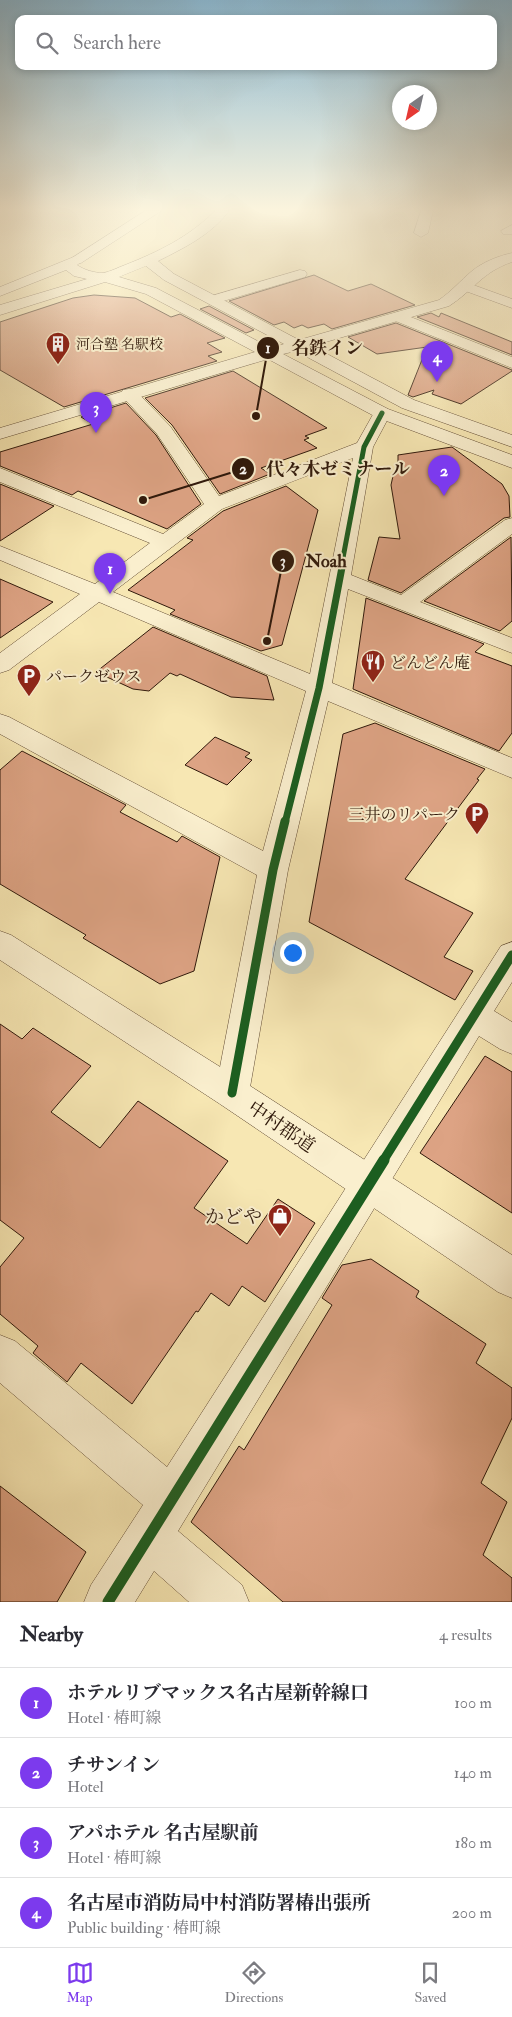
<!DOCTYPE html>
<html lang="en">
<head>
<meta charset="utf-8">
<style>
  :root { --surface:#fff; --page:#f7f7f7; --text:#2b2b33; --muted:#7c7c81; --line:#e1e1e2; --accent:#7c3aed }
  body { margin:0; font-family:"IM FELL Double Pica","Noto Serif JP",serif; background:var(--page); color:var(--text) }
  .compass { position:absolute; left:392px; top:85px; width:45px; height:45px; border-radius:50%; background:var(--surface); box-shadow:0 2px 8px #0003; rotate:214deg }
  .you { position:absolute; left:292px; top:952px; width:18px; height:18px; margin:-12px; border:4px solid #fff; border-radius:50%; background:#1a73e8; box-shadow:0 0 0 8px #1a73e833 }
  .badge { display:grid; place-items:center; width:32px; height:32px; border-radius:50%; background:var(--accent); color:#fff; font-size:16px; font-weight:700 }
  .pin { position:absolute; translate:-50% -41px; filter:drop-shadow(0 1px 2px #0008) }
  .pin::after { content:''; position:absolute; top:26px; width:18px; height:15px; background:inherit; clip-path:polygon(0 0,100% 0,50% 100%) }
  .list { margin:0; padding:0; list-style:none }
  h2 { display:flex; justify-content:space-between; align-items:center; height:65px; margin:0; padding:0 20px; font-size:21px }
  h2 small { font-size:16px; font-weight:400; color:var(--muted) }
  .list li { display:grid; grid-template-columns:32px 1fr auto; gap:15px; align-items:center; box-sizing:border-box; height:70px; padding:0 20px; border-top:1px solid var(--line) }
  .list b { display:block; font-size:19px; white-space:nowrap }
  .list p { margin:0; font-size:16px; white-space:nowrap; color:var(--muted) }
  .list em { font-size:16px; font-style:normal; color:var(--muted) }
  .icon { flex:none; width:28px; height:28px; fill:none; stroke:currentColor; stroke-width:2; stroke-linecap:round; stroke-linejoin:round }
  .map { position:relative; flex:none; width:512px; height:1602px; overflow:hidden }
  .search { position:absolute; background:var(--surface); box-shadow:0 2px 8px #0003; left:15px; right:15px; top:15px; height:55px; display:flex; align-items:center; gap:12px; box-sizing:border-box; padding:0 18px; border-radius:10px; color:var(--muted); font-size:19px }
  .sheet { height:345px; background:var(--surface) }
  nav { display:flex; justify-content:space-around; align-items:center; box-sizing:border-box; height:70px; border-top:1px solid var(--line); background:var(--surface); font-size:14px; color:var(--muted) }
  nav a { display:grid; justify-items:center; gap:2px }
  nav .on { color:var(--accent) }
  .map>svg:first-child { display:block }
  .building { fill:#dda384; stroke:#30190b }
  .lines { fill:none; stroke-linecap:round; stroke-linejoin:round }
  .minor-casing { stroke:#624c35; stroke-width:1 }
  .tertiary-casing { stroke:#624c35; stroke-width:1 }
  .minor { fill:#faefce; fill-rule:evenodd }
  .tertiary { fill:#faefce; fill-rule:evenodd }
  .cycleway-far3-casing { stroke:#faefce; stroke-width:7 }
  .cycleway-far2-casing { stroke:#faefce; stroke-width:9 }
  .cycleway-far1-casing { stroke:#faefce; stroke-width:12 }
  .cycleway-casing { stroke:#faefce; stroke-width:14 }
  .cycleway-far3 { stroke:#1b5e20; stroke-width:5 }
  .cycleway-far2 { stroke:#1b5e20; stroke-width:7 }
  .cycleway-far1 { stroke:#1b5e20; stroke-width:9 }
  .cycleway { stroke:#1b5e20; stroke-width:11 }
  .labels { text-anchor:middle; stroke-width:4; stroke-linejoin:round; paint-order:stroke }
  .far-poi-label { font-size:14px; fill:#30190b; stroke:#faefce; text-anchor:start }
  .poi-label { font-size:16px; fill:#30190b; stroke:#faefce; text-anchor:start }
  .near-street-label { font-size:19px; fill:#30190b; stroke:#faefce }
  .near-poi-label { font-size:19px; fill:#30190b; stroke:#faefce; text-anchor:end }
  .leader { fill:none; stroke:#30190b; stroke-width:2 }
  .callout-dot { fill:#30190b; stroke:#faefce; stroke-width:2 }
  .mark-label { font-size:15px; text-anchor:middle; font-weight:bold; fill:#fff }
  .callout-label { font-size:18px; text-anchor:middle; font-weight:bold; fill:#30190b; stroke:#faefce; stroke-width:4; stroke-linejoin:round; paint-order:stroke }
</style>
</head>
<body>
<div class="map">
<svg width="512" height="1602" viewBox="0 0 512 1602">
  <rect width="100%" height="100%" fill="#f7e7b3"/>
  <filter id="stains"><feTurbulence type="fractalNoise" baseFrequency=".004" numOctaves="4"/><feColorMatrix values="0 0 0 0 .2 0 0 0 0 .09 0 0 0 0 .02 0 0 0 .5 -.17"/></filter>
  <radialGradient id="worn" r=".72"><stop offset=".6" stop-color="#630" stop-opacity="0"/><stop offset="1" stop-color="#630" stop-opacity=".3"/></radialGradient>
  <g class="building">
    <path d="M314,275L348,291L371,284L415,305L332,329L324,324L308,328L302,325L294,328L284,322L274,325L229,301Z"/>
    <path d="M94,295L135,298L171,317L180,314L225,338L207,343L222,352L208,356L217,361L64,407L0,370V322L73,298Z"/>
    <path d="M209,306L254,330L246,333L200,309Z"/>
    <path d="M431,313L439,317L441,313L512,342V355L417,317Z"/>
    <path d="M396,323L512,370V371L461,404L432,394L434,390L413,397L408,395L427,347L377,354L348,337Z"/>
    <path d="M233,371L327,428L305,436L309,438L304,440L317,448L261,468L270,474L220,494L172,425L145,398Z"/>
    <path d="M126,403L156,435L201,504L167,529L78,491L72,495L0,466V452L93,424L81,417Z"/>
    <path d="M452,447L502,484L509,496L510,517L504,518L401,593L368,580L379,537L400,539L391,485L393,476L398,466V455Z"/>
    <path d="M0,484L54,506L0,541Z"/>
    <path d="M286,486L318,510L282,645L261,651L170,614L175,610L128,590L193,540L187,538L223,511Z"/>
    <path d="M511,537L512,621L500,631L424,601Z"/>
    <path d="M0,579L53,602L0,638Z"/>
    <path d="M366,598L484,644L475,652L512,666V733L499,751L353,689Z"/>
    <path d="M153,627L267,676L274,700L231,697L180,674L177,676L170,673L149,691L133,689L96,672Z"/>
    <path d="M375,723L485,769L477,779L479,780L405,879L473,913L444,957L473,971L455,1000L309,922L343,734Z"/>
    <path d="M215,737L250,753L245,757L252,760L227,785L185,765Z"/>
    <path d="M22,751L126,805L120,812L177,842L182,836L220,857L194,971L160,984L83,938L86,935L0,884V770Z"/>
    <path d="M0,1024L22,1039L33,1028L91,1066L51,1112L100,1148L138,1101L228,1161L194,1208L247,1244L278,1199L315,1223L265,1302L242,1286L229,1306L211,1293L198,1312L196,1311L132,1404L81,1363L67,1382L33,1353L38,1346L0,1314V1267L24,1238L0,1220Z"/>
    <path d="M485,1056L512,1072V1213L420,1153Z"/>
    <path d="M371,1259L419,1291L416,1297L486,1344L476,1363L512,1388V1418L481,1483L507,1502L483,1555L512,1578V1602H283L191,1522L239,1446L244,1450L332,1305L322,1298L342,1265Z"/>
    <path d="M0,1486L86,1552L57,1602H0Z"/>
  </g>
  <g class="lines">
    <defs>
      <g id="minor">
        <path d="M145,211H161L81,263L76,264L69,260Z"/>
        <path d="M512,225V234H503L501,231Z"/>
        <path d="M300,270L305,271L307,274L305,277L213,304L208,303L206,300L208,297Z"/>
        <path d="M465,282L512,299V308L460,289L458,286L460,283Z"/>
        <path d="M398,312L512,357V368L393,320L390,317L393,314Z"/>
        <path d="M129,389L135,390L170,426L219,496L357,443L376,409L382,408L388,409L391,413L373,447L351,575L401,595L505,520L512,518V534L420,602L512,638V653L348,589L332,683L512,758V778L328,701L288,870L249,1093L244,1104L232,1109L220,1104L215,1093L257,875L0,734V714L9,717L263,851L306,691L99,602L9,670L0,673V653L80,594L0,560V546L95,584L150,543L0,482V468L163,534L204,504L157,434L120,394L123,390ZM353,458L310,674L113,592L222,509Z"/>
        <path d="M512,942V982L494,1011L512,1022V1054L500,1049L479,1036L178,1531L242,1585L249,1602H189L154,1571L135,1602H84L91,1585L143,1505L0,1383V1335L15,1341L167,1467L501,946Z"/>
      </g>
      <g id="tertiary">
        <path d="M215,211H229C211,235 184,248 158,261L174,274L299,340L439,300C452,291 460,281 472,271C483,262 498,256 512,253V262C482,272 474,290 449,306L312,346L414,400L512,435V447L402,408L296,351L283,354L388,409L512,455V468L376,417L268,359L0,439V428L255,352L146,294L105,282L0,315V305L87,279L74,276L66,270L0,296V287L76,256L83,260L77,265C84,270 95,273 103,273C110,272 119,267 125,265C158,252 189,237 215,211ZM146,266L164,280L284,344L271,348L156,288L119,277Z"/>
        <path d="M421,211H433L428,233L421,237L414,233Z"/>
        <path d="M0,931L11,935L244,1082L512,1255V1298L498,1292L220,1104L0,960Z"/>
      </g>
    </defs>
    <use href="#minor" class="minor-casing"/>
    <use href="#tertiary" class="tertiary-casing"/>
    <use href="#minor" class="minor"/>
    <use href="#tertiary" class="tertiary"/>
    <defs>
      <path id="cycleway-far3" d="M342,563L364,447L382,413"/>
      <path id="cycleway-far2" d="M285,823L319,688L343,562"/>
      <g id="cycleway-far1">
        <path d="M232,1093L273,870L285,821"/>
        <path d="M383,1161L512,955"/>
      </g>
      <path id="cycleway" d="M108,1602L384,1160"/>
    </defs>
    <use href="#cycleway-far3" class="cycleway-far3-casing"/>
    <use href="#cycleway-far2" class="cycleway-far2-casing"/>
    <use href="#cycleway-far1" class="cycleway-far1-casing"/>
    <use href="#cycleway" class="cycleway-casing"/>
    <use href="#cycleway-far3" class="cycleway-far3"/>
    <use href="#cycleway-far2" class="cycleway-far2"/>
    <use href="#cycleway-far1" class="cycleway-far1"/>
    <use href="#cycleway" class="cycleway"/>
  </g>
  <linearGradient id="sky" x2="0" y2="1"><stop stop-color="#8ab8d2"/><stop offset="0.48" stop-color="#fbf4dd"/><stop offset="1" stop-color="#fbf4dd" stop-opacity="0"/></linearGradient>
  <rect width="512" height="436" fill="url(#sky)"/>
  <defs>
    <symbol id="building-pin" viewBox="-11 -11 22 30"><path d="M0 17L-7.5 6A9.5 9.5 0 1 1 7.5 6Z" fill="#8f2418" stroke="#faefce"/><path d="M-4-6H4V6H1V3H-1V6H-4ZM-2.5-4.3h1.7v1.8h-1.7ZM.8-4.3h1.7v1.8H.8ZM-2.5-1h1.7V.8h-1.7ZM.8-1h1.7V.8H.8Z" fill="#fff"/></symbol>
    <symbol id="restaurant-pin" viewBox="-11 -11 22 30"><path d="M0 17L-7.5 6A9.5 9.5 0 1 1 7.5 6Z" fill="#8f2418" stroke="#faefce"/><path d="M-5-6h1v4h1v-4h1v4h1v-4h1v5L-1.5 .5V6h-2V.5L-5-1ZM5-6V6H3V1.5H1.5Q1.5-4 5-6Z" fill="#fff"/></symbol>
    <symbol id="parking-pin" viewBox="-11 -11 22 30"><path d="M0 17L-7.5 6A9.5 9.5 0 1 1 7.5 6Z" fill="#8f2418" stroke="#faefce"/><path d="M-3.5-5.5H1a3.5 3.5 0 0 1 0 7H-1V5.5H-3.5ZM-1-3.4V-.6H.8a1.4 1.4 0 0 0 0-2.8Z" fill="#fff"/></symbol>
    <symbol id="shop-pin" viewBox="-11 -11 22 30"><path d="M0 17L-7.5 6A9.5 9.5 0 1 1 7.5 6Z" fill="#8f2418" stroke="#faefce"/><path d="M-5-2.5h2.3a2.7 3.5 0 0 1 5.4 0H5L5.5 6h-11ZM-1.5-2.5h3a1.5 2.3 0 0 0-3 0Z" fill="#fff"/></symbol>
  </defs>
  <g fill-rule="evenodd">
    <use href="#building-pin" x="44" y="330" width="28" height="38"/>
    <use href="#restaurant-pin" x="359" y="648" width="28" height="38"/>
    <use href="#parking-pin" x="15" y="662" width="28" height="38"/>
    <use href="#parking-pin" x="463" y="800" width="28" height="38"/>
    <use href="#shop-pin" x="266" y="1202" width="28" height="38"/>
  </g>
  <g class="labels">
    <g class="far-poi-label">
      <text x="76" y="349">河合塾 名駅校</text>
    </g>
    <g class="poi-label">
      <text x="390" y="668">どんどん庵</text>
      <text x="46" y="682">パークゼウス</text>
      <text x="460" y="820" text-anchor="end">三井のリパーク</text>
    </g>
    <g class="near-street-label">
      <text transform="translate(282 1126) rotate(34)" y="7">中村郡道</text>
    </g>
    <g class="near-poi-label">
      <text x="262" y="1223">かどや</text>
    </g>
  </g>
  <path class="leader" d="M256 416L268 348M143 500L243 469M267 641L283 561"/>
  <g class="callout-dot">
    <circle cx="256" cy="416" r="5"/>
    <circle cx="143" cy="500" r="5"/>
    <circle cx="267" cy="641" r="5"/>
    <circle cx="268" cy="348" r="12"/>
    <circle cx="243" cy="469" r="12"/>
    <circle cx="283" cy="561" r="12"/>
  </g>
  <g class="mark-label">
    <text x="268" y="353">1</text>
    <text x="243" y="474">2</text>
    <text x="283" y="566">3</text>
  </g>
  <g class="callout-label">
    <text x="327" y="354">名鉄イン</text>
    <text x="338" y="475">代々木ゼミナール</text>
    <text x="326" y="567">Noah</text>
  </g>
  <rect width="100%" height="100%" filter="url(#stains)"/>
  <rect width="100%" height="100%" fill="url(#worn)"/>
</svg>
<svg class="compass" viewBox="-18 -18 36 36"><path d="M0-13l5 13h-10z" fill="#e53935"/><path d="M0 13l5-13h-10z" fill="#7c7c81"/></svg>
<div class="you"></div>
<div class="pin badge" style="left:110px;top:594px">1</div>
<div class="pin badge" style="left:444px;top:496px">2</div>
<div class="pin badge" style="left:96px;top:433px">3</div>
<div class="pin badge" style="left:437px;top:382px">4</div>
<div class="search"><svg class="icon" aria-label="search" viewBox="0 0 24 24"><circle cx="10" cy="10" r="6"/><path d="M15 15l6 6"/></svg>Search here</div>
</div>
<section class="sheet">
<h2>Nearby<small>4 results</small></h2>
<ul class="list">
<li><span class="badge">1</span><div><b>ホテルリブマックス名古屋新幹線口</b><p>Hotel · 椿町線</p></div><em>100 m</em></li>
<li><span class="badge">2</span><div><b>チサンイン</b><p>Hotel</p></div><em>140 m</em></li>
<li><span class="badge">3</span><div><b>アパホテル 名古屋駅前</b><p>Hotel · 椿町線</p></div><em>180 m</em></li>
<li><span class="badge">4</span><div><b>名古屋市消防局中村消防署椿出張所</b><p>Public building · 椿町線</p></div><em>200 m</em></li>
</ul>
</section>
<nav>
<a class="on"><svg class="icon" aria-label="map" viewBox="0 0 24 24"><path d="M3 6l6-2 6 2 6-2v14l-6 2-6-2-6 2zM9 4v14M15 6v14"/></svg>Map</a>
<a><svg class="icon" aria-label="directions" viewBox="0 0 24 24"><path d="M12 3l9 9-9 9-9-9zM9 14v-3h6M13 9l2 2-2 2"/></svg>Directions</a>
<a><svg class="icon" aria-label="saved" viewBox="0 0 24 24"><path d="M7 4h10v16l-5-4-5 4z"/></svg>Saved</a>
</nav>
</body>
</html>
